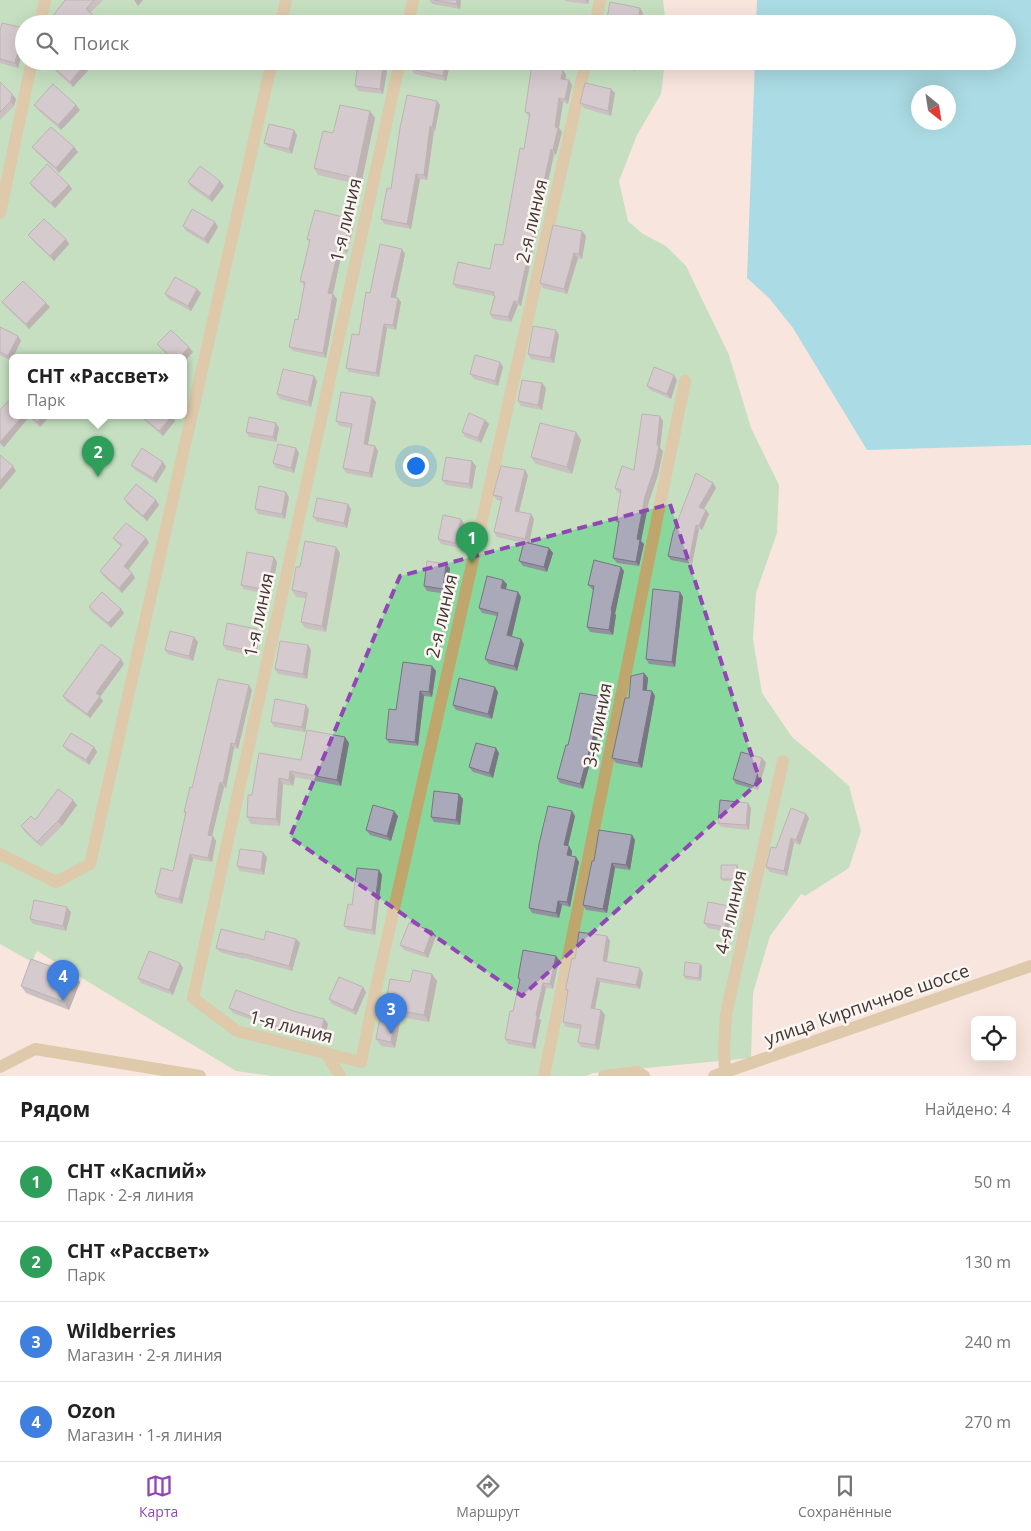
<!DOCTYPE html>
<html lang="ru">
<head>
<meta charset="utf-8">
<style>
  :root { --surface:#fff; --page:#f6f6f6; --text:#222; --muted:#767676; --line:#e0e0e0; --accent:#9245b5 }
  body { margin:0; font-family:"Open Sans",sans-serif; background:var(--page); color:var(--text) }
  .controls { position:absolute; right:15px; bottom:15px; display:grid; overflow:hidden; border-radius:8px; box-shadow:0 5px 20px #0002 }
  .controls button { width:45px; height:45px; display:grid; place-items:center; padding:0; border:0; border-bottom:1px solid var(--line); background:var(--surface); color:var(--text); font:25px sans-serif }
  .compass { position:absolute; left:911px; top:85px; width:45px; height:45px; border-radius:50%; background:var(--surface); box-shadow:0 5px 20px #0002; rotate:150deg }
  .you { position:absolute; left:415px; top:465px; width:18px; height:18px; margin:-12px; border:4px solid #fff; border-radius:50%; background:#1a73e8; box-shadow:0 0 0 8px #1a73e833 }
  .badge { display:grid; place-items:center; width:32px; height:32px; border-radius:50%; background:var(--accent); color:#fff; font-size:16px; font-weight:700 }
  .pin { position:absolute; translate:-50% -41px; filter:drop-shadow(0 1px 2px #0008) }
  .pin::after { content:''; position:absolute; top:26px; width:18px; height:15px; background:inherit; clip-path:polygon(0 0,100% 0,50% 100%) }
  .popup { position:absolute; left:9px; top:354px; width:178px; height:65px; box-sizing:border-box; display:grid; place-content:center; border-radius:8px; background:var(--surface); filter:drop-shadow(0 1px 4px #0005); font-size:16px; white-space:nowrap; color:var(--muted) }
  .popup b { font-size:19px; color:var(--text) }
  .popup::after { content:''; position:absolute; left:50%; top:100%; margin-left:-10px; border:10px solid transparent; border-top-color:var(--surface) }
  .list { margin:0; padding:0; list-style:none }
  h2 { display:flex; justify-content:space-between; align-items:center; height:65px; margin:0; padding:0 20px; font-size:21px }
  h2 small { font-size:16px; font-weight:400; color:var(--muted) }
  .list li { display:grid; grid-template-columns:32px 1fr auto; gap:15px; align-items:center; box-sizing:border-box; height:80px; padding:0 20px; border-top:1px solid var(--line) }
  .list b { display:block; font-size:19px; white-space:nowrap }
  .list p { margin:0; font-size:16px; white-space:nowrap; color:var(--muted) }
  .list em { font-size:16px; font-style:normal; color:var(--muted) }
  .icon { flex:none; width:28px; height:28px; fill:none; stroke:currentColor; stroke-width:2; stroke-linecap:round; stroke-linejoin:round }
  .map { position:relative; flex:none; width:1031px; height:1076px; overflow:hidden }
  .search { position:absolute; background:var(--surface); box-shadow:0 5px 20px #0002; left:15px; right:15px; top:15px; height:55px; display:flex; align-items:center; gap:12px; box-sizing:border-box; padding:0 18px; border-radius:28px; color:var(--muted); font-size:19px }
  .sheet { height:385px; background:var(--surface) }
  nav { display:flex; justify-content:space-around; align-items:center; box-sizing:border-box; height:70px; border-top:1px solid var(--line); background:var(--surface); font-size:14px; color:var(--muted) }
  nav a { display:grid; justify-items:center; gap:2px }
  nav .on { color:var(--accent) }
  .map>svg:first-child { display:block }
  .green { fill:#88d89e; fill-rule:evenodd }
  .water { fill:#4fceed; fill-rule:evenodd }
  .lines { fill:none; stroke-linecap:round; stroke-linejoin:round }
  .minor { stroke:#bea66d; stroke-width:12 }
  .wall { fill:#9291a0 }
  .shaded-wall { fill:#777682 }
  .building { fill:#aaa9ba; stroke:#777682 }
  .marked { fill:none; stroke:#9245b5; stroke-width:4; stroke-dasharray:10 6; stroke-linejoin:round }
  .labels { text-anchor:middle; stroke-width:5; stroke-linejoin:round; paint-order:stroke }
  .street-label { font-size:18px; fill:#3f3734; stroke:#fcf5f1 }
</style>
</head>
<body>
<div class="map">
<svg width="1031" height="1076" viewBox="0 0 1031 1076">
  <rect width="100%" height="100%" fill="#f8e5dd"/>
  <path class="green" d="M0,0H663L666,24H24V61H665L661,94L637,135L619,181L628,221L643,234L666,246L686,266L729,355L751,428L779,485L777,533L756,593L753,639L762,693L792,737L822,762L849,786L861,831L849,868L805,896L801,894L770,936L753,993L751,1058L593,1073L586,1076H272L236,1071L37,951L32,962L0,944ZM13,358H183V416H13Z"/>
  <path class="water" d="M757,0H1031V445L867,450L793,328L769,298L747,278L755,61H1007V24H756ZM918,92H948V122H918Z"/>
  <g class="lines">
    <g class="minor">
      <path d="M40,24L45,0"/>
      <path d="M281,24L286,0"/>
      <path d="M408,24L413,0"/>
      <path d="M595,24L600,0"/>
      <path d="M400,61L193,998L237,1031L361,1062L376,988L586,61"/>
      <path d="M0,213L32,61"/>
      <path d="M0,854L56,882L90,864L272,61"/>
      <path d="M327,1054L340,1076"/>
      <path d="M0,1067L35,1049L200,1076"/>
      <path d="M725,1072L724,1049L726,1014L783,761"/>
      <path d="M544,1076L685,381"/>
      <path d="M604,1076L637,1072L644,1076"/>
      <path d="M714,1076L1031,966"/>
    </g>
  </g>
  <g class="wall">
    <path d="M65,0H103L90,13L97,20L94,24H53L50,20Z"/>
    <path d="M429,0H461L460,9L432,4Z"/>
    <path d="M565,0H589L588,4L565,1Z"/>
    <path d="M24,28V47L18,68L0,63V31Z"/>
    <path d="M47,61H89L92,66L73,87L50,66Z"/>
    <path d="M451,61L446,81L414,74L411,69Z"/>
    <path d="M604,61H636L635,71L605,62Z"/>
    <path d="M383,66L387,71L383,94L358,91L355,86Z"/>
    <path d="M563,70L566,75L565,79L572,85L568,104L563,102L559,128L562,132L556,155L554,154L521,306L518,305L511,322L493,319L490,314L494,296L456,288L453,284L490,269L503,245L524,149L529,117L525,112Z"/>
    <path d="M0,82L12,94L16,99L14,106L0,120Z"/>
    <path d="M611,89L615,93L611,116L584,108L580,103Z"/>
    <path d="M437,101L440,105L435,131H434L427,180L420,179L411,229L384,224L381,219L391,189Z"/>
    <path d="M34,105H76L80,110L61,130L38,110Z"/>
    <path d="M375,118L361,185L318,175L314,168Z"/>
    <path d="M294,130L297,135L292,154L268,147L264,143Z"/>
    <path d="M32,147H74L78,152L59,173L36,152Z"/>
    <path d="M188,182L224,186L212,202L191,187Z"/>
    <path d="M30,183L69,185L72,189L55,208L33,188Z"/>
    <path d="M354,224L347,253L342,252L333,294L337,299L326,358L293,351L289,347L298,320L304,286L300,281L310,243L307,239Z"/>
    <path d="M183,226L218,227L208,244L186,231Z"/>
    <path d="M582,231L586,236L582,259L578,258L567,294L543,288L540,283Z"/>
    <path d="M28,235L69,244L54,261L32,240Z"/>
    <path d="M402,249L405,254L396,297L401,302L396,330L387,328L379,377L349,372L346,368L359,335L370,293Z"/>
    <path d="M201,293L191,311L169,299L165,294Z"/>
    <path d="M2,302L50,307L29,329L6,307Z"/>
    <path d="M0,327L18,336L21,341L11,361L0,355Z"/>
    <path d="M559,335L554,363L531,359L528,354Z"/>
    <path d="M157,344L193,352L183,363V358H170L161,349Z"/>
    <path d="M503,367L498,386L474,379L470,374Z"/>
    <path d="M677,380L671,399L650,390L647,386Z"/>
    <path d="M317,381L311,407L280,399L277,394Z"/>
    <path d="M542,383L546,388L542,410L521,406L518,401Z"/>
    <path d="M376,402L368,444L375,446L378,451L372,478L346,473L343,468L351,428L340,426L336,421Z"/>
    <path d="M0,410L13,416H50L40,427L29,417L4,447L0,444Z"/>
    <path d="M141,416L175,421L163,436L143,419Z"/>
    <path d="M485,420L489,424L481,443L465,437L462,432Z"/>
    <path d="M663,421L660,448L663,451L658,475L649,501L641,541L644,544L639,566L617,563L613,558L619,524L616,521L621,493H618L615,488L634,470Z"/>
    <path d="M276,423L279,428L276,442L249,437L246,432Z"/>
    <path d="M576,432L581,440L572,474L536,464L531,457Z"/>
    <path d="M296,448L299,453L294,473L276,468L273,463Z"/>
    <path d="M472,461L476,466L472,489L446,485L442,480Z"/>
    <path d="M163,462L166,467L156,483L135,470L131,465Z"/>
    <path d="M528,475L519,512L531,514L534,519L529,543L549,548L553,553L547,572L523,566L519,561L524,543L497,537L494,532L501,501L497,500L493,495Z"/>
    <path d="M713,483L716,488L704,509L706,510L709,514L702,530L699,529L692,564L671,560L668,556Z"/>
    <path d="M289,497L285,519L258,514L255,509Z"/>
    <path d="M124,499L156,500L159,505L147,521L127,504Z"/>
    <path d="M351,509L347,528L317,522L313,517Z"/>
    <path d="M464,524L459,548L441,544L438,539Z"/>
    <path d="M113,538H146L149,543L128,570L132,573L135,578L122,593L103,576L100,571L121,546L117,543Z"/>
    <path d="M340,553L326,632L305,628L301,622L306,598L296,597L292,590L300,567Z"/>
    <path d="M277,562L271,595L244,589L241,585Z"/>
    <path d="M450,568L447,594L427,591L424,586Z"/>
    <path d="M624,571L615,614L616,615L613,635L590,632L587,627L593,590L588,585Z"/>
    <path d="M507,584L506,589L518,592L521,597L512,636L524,644L517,671L489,664L485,659L497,616L482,613L479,608Z"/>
    <path d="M680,592L683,597L675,667L649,664L646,659Z"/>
    <path d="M89,607L121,609L124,613L111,628L92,612Z"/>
    <path d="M260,634L256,656L226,650L223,645Z"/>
    <path d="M194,637L198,642L193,661L168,654L165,650Z"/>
    <path d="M308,645L311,650L307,679L278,674L275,669Z"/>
    <path d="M124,664L100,697L103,701L90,718L66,701L63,696Z"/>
    <path d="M432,666L436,671L432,697L424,696L418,746L389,743L386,739L396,710Z"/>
    <path d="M644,673L648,678L647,690L652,691L655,696L642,768L616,763L612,758L629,698Z"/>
    <path d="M252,690L238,749L234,748L226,788L224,787L212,836L216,841L212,862L193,859L182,904L158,898L155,893L173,871L185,814L184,812L192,788Z"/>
    <path d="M498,692L492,719L456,710L453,705Z"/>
    <path d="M607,701L583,789L560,783L557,778L568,745Z"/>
    <path d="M306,705L309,710L305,732L274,727L271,722Z"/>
    <path d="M349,743L341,786L295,777L293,786L283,784L280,826L251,824L247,817L252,795L301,760Z"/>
    <path d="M63,746L94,747L97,752L89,765L66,750Z"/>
    <path d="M499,753L493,778L473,772L469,767Z"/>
    <path d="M762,758L766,763L758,790L736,784L733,779Z"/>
    <path d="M459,794L463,799L460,825L434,822L431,817Z"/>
    <path d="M77,805L62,826L41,847L24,831L21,826L35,820Z"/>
    <path d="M751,808L749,830L721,827L718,823Z"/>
    <path d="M806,814L809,818L800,845L794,843L787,876L770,872L766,867L776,848Z"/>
    <path d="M398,816L391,841L370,835L366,830Z"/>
    <path d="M575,816L568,846L572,851L571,856L576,857L579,862L570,907L562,905L559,918L532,913L529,908Z"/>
    <path d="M632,835L635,840L630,870L615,868L607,913L586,910L583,905L594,861Z"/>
    <path d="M267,857L264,875L240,871L237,866Z"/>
    <path d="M738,868V881H723L721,879Z"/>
    <path d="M382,875L375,935L348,930L344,926L352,905Z"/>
    <path d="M729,906L732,911L728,932L708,928L704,923Z"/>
    <path d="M71,912L66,931L33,924L30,919Z"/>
    <path d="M432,931L436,936L428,958L404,950L400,945Z"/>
    <path d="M607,936L610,941L607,962L643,973L640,989L600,982L595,1009L601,1010L605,1015L599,1050L581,1047L578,1042L580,1029L566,1027L563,1022L568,992L566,990L575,959Z"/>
    <path d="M296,939L300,943L292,971L244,958V959L220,952L216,948L264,940Z"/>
    <path d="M556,956L559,960L553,989L546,988L539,1019L541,1020L535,1049L508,1044L505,1039L513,1011L520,980L518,978Z"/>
    <path d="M180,963L183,968L173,995L141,983L138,978Z"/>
    <path d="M702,966L701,981L685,979L684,976Z"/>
    <path d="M432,974L437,981L429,1022L401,1017L395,1048L381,1046L376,1039L384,1013L410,982Z"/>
    <path d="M74,975L80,982L69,1010L26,993L21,986Z"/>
    <path d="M366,992L356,1015L332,1004L329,999Z"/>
    <path d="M229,1008L324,1019L328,1024L323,1042L280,1030L233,1013Z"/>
  </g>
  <g class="shaded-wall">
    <path d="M134,0H143L138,6Z"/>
    <path d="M457,0H461L460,9L456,4Z"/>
    <path d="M585,0H589L588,4Z"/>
    <path d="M640,8L643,13L642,24H638Z"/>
    <path d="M93,15L97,20L94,24H87Z"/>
    <path d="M24,29V47L18,68L15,63Z"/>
    <path d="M89,61L92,66L73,87L70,82Z"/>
    <path d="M446,61H451L446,81L443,76Z"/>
    <path d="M632,61H636L635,71L632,66Z"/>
    <path d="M383,66L387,71L383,94L380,89Z"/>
    <path d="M563,70L566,75L565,83L561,79Z"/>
    <path d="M569,80L572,85L568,104L565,99Z"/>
    <path d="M611,89L615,93L611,116L608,111Z"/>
    <path d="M12,94L16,99L14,106L11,101Z"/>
    <path d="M559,98L563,102L559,128L562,132L556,155L553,150L555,127Z"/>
    <path d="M437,101L440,105L435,131L432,127Z"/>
    <path d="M76,105L80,110L61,130L58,125Z"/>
    <path d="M370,111L375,118L361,185L356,178Z"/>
    <path d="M430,126L434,131L427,180L424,175Z"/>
    <path d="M294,130L297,135L292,154L289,149Z"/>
    <path d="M74,147L78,152L59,173L56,168Z"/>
    <path d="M551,149L554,154L521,306L518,302Z"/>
    <path d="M416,174L420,179L411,229L407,224Z"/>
    <path d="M220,181L224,186L212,202L209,197Z"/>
    <path d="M69,185L72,189L55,208L51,203Z"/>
    <path d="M351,219L354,224L347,253L343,248Z"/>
    <path d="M215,222L218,227L208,244L204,239Z"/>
    <path d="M582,231L586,236L582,259L579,254Z"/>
    <path d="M66,239L69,244L54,261L50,256Z"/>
    <path d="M339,247L342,252L332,298L328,293Z"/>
    <path d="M402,249L405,254L395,301L391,297Z"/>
    <path d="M574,253L578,258L567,294L564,289Z"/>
    <path d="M197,289L201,293L191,311L188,306Z"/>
    <path d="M333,294L337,299L326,358L323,353Z"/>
    <path d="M398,298L401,302L396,330L393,325Z"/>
    <path d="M514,301L518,305L511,322L508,317Z"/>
    <path d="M46,303L50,307L29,329L26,324Z"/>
    <path d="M384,324L387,328L379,377L376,373Z"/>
    <path d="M556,330L559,335L554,363L550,358Z"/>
    <path d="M18,336L21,341L11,361L8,356Z"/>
    <path d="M189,347L193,352L183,363V358H179Z"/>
    <path d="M500,362L503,367L498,386L495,381Z"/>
    <path d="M674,375L677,380L671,399L667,394Z"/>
    <path d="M314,376L317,381L311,407L308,402Z"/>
    <path d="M542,383L546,388L542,410L538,405Z"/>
    <path d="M183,385L187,390L183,394Z"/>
    <path d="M372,397L376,402L367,449L364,444Z"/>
    <path d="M23,416H29V417L4,447L0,442Z"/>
    <path d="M43,416H50L40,427L37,422Z"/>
    <path d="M172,416L175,421L163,436L159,431Z"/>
    <path d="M660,416L663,421L660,448L663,451L658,475L649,501L641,541L644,544L639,566L636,562L637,539Z"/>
    <path d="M485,420L489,424L481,443L478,438Z"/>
    <path d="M276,423L279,428L276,442L273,437Z"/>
    <path d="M576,432L581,440L572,474L567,467Z"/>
    <path d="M375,446L378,451L372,478L369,473Z"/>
    <path d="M296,448L299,453L294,473L291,468Z"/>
    <path d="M472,461L476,466L472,489L469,484Z"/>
    <path d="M163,462L166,467L156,483L153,478Z"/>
    <path d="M13,466L16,471L0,490V481Z"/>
    <path d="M525,470L528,475L518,516L515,511Z"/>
    <path d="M713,483L716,488L702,512L699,507Z"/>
    <path d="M286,492L289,497L285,519L282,514Z"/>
    <path d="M156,500L159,505L147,521L143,516Z"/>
    <path d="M348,504L351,509L347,528L344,523Z"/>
    <path d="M706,510L709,514L702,530L699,526Z"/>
    <path d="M531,514L534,519L529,544L525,539Z"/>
    <path d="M461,519L464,524L459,548L455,543Z"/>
    <path d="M696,525L699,529L692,564L689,560Z"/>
    <path d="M146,538L149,543L127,571L124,566Z"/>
    <path d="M336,547L340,553L326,632L322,626Z"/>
    <path d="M549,548L553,553L547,572L544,567Z"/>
    <path d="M274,557L277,562L271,595L267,590Z"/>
    <path d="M446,564L450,568L447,594L443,589Z"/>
    <path d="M621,567L624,571L615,614L616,615L613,635L609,630L611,610Z"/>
    <path d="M132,573L135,578L122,593L119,588Z"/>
    <path d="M503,580L507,584L505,593L501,588Z"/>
    <path d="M518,592L521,597L511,640L507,635Z"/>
    <path d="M680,592L683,597L675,667L672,662Z"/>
    <path d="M121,609L124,613L111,628L108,623Z"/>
    <path d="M257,629L260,634L256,656L252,651Z"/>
    <path d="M194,637L198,642L193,661L189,656Z"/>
    <path d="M521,639L524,644L517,671L514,666Z"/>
    <path d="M308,645L311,650L307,679L303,674Z"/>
    <path d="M121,659L124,664L100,697L103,701L90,718L87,714L96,693Z"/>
    <path d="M432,666L436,671L432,697L429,692Z"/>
    <path d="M644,673L648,678L646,695L643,690Z"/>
    <path d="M249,685L252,690L238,749L235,744Z"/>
    <path d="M495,687L498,692L492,719L488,714Z"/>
    <path d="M420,691L424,696L418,746L415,742Z"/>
    <path d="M652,691L655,696L642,768L638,763Z"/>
    <path d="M604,697L607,701L583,789L580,784Z"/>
    <path d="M306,705L309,710L305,732L302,727Z"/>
    <path d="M345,737L349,743L341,786L337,780Z"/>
    <path d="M231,743L234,748L226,788L223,783Z"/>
    <path d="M94,747L97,752L89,765L86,760Z"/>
    <path d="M496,748L499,753L493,778L489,773Z"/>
    <path d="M762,758L766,763L758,790L754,786Z"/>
    <path d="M290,771L295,777L293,786L289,780Z"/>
    <path d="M279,778L283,784L280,826L276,819Z"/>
    <path d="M220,782L224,787L211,840L208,835Z"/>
    <path d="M459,794L463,799L460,825L456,820Z"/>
    <path d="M73,800L77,805L62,826L58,821Z"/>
    <path d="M748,803L751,808L749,830L746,825Z"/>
    <path d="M394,811L398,816L391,841L387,836Z"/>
    <path d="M572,811L575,816L567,850L564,845Z"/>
    <path d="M806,814L809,818L800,845L796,840Z"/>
    <path d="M632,835L635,840L630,870L626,865Z"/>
    <path d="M213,836L216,841L212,862L208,858Z"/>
    <path d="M791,838L794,843L787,876L784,871Z"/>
    <path d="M569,846L572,851L571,860L567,855Z"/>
    <path d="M263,852L267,857L264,875L261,870Z"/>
    <path d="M190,854L193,859L182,904L179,899Z"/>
    <path d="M576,857L579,862L570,907L567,902Z"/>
    <path d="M612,863L615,868L607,913L603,909Z"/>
    <path d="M737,865L738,868V881L736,879Z"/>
    <path d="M379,870L382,875L375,935L372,930Z"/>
    <path d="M558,901L562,905L559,918L556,913Z"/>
    <path d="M729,906L732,911L728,932L725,927Z"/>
    <path d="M67,907L71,912L66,931L63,926Z"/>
    <path d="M432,931L436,936L428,958L424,953Z"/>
    <path d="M607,936L610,941L606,966L603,961Z"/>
    <path d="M296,939L300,943L292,971L289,966Z"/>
    <path d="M556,956L559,960L553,989L550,984Z"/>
    <path d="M180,963L183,968L173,995L169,990Z"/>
    <path d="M700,964L702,966L701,981L699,978Z"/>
    <path d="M640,968L643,973L640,989L636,985Z"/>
    <path d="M432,974L437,981L429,1022L424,1015Z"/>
    <path d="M74,975L80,982L69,1010L64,1002Z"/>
    <path d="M597,978L600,982L594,1013L591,1008Z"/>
    <path d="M543,983L546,988L539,1019L541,1020L535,1049L532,1044L536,1015Z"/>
    <path d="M363,987L366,992L356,1015L353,1010Z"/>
    <path d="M396,1010L401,1017L395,1048L391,1042Z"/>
    <path d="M601,1010L605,1015L599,1050L595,1045Z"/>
    <path d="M324,1019L328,1024L323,1042L320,1037Z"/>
  </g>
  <g class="building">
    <path d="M65,0H94L86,9L93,15L87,24H55L50,20Z"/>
    <path d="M434,0H457L456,4Z"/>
    <path d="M610,2L640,8L638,24H606Z"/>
    <path d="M2,23L24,28L15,63L0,59V31Z"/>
    <path d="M47,61H88L70,82Z"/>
    <path d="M413,61H446L443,76L411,69Z"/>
    <path d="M615,61H632V66Z"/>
    <path d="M358,63L383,66L380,89L355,86Z"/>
    <path d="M532,64L563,70L561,79L569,80L565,99L559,98L555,127L558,128L553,150L551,149L518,302L514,301L508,317L490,314L495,296L493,295L494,292L453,284L458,262L490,269L495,244L503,245L520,148L524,149L530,113L525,112Z"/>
    <path d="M0,82L12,94L11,101L0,112Z"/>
    <path d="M585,83L611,89L608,111L580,103Z"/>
    <path d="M53,84L76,105L58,125L34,105Z"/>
    <path d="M407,95L437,101L432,127L430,126L424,175L416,174L407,224L381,219L387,188L391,189L400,128Z"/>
    <path d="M340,105L370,111L356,178L314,168L323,131L333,133Z"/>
    <path d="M269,124L294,130L289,149L264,143Z"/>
    <path d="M51,127L74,147L56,168L32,147Z"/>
    <path d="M47,164L69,185L51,203L30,183Z"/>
    <path d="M200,166L220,181L209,197L188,182Z"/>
    <path d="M192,209L215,222L204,239L183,226Z"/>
    <path d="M315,210L351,219L343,248L339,247L328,293L333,294L323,353L289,347L295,319L298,320L305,282L300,281L310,240L307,239Z"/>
    <path d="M44,219L66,239L50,256L28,235Z"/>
    <path d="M553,225L582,231L579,254L574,253L564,289L540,283Z"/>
    <path d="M380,244L402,249L391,297L398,298L393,325L384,324L376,373L346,368L352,334L359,335L366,292L370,293Z"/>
    <path d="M175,277L197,289L188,306L165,294Z"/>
    <path d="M23,281L46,303L26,324L2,302Z"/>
    <path d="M533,326L556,330L550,358L528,354Z"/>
    <path d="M0,327L18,336L8,356L0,352Z"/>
    <path d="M171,330L189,347L179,358H172L157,344Z"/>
    <path d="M475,355L500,362L495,381L470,374Z"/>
    <path d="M654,367L674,375L667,394L647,386Z"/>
    <path d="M283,369L314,376L308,402L277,394Z"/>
    <path d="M522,380L542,383L538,405L518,401Z"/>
    <path d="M341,392L372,397L364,444L375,446L369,473L343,468L352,424L336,421Z"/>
    <path d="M13,396V416H23L0,442V410Z"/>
    <path d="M469,413L485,420L478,438L462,432Z"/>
    <path d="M642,414L660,416L657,445L659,446L654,470L645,496L637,539L640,540L636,562L613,558L619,521H616L621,490L615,488L622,466L634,470Z"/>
    <path d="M30,416H43L37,422Z"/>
    <path d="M141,416H172L159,431Z"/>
    <path d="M249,417L276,423L273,437L246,432Z"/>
    <path d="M540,423L576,432L567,467L531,457Z"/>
    <path d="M278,444L296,448L291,468L273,463Z"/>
    <path d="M142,448L163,462L153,478L131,465Z"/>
    <path d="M0,455L13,466L0,481Z"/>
    <path d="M446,457L472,461L469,484L442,480Z"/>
    <path d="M501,466L525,470L515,511L531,514L525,539L494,532L502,497L493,495Z"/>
    <path d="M696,473L713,483L699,507L706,510L699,526L696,525L689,560L668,556L673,533Z"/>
    <path d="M136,484L156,500L143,516L124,499Z"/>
    <path d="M259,486L286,492L282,514L255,509Z"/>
    <path d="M317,498L348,504L344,523L313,517Z"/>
    <path d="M443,515L461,519L455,543L438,539Z"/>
    <path d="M126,523L146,538L124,566L132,573L119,588L100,571L122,545L113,538Z"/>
    <path d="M305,541L336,547L322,626L301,622L307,593L292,590L296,567H300Z"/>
    <path d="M524,542L549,548L544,567L519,561Z"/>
    <path d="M247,552L274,557L267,590L241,585Z"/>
    <path d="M594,560L621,567L611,610H612L609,630L587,627L594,586L588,585Z"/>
    <path d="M427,561L446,564L443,589L424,586Z"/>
    <path d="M487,576L503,580L501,588L518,592L507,635L521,639L514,666L485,659L498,613L479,608Z"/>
    <path d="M653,589L680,592L672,662L646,659Z"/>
    <path d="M102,592L121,609L108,623L89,607Z"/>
    <path d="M227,623L257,629L252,651L223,645Z"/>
    <path d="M170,631L194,637L189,656L165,650Z"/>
    <path d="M280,641L308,645L303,674L275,669Z"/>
    <path d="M101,644L121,659L96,693L100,696L87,714L63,696Z"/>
    <path d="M403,662L432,666L429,692L420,691L415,742L386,739L389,709L396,710Z"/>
    <path d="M644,673L643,690L652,691L638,763L612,758L625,698H629L631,676Z"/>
    <path d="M459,678L495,687L488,714L453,705Z"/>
    <path d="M218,679L249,685L235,744L231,743L223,783L220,782L208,835L213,836L208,858L190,854L179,899L155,893L161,868L173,871L186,812H184L190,787L192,788Z"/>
    <path d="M580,693L604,697L580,784L557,778L566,745H568Z"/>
    <path d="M275,699L306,705L302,727L271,722Z"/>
    <path d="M307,730L345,737L337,780L290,771L289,780L279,778L276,819L247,817L248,795H252L259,753L301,760Z"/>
    <path d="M71,733L94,747L86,760L63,746Z"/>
    <path d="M476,743L496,748L489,773L469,767Z"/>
    <path d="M741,752L762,758L754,786L733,779Z"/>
    <path d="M58,789L73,800L58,821L37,842L21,826L31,816L35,820Z"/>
    <path d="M434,791L459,794L456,820L431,817Z"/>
    <path d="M720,800L748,803L746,825L718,823Z"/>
    <path d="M373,805L394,811L387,836L366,830Z"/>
    <path d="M548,806L572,811L564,845L569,846L567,855L576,857L567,902L558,901L556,913L529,908L539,844Z"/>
    <path d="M791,808L806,814L796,840L791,838L784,871L766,867L771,847L776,848Z"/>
    <path d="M599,830L632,835L626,865L612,863L603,909L583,905L592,861H594Z"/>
    <path d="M240,849L263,852L261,870L237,866Z"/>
    <path d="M721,865H737L736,879H721Z"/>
    <path d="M357,868L379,870L372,930L344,926L348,904L352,905Z"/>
    <path d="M34,900L67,907L63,926L30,919Z"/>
    <path d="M708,902L729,906L725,927L704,923Z"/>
    <path d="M409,923L432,931L424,953L400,945Z"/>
    <path d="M221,929L264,940L266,931L296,939L289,966L241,953V954L216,948Z"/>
    <path d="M579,932L607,936L603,961L640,968L636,985L597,978L591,1008L601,1010L595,1045L578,1042L581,1025L563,1022L568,990H566V987L572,958L575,959Z"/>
    <path d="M523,950L556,956L550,984L543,983L536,1015L537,1016L532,1044L505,1039L510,1011H513L520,979L518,978Z"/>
    <path d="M149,951L180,963L169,990L138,978Z"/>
    <path d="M31,959L74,975L64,1002L21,986Z"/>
    <path d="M685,962L700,964L699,978L684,976Z"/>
    <path d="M413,970L432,974L424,1015L396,1010L391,1042L376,1039L381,1013H384L390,979L410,982Z"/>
    <path d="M339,977L363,987L353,1010L329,999Z"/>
    <path d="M236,990L293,1011L324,1019L320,1037L277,1026L229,1008Z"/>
  </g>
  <path d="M0 0H1031V1076H0ZM670,504L760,781L522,996L290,837L400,576Z" fill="#f8e5dd" fill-opacity=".55" fill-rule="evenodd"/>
  <path class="marked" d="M670,504L760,781L522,996L290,837L400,576Z"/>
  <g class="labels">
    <g class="street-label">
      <text transform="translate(346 220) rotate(-77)" y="6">1-я линия</text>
      <text transform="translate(532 221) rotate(-77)" y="6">2-я линия</text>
      <text transform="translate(259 615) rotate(-78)" y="6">1-я линия</text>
      <text transform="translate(442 616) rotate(-77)" y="6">2-я линия</text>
      <text transform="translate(598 725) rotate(-79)" y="6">3-я линия</text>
      <text transform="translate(731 912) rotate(-77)" y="6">4-я линия</text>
      <text transform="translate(867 1005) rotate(-19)" y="6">улица Кирпичное шоссе</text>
      <text transform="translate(291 1027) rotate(14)" y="6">1-я линия</text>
    </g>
  </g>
</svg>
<div class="controls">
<button><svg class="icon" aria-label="locate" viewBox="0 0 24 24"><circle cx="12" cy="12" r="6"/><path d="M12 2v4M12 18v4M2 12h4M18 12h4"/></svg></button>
</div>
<svg class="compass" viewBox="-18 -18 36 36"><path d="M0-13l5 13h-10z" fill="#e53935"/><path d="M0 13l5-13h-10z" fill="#767676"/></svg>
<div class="you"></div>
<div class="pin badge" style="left:472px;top:563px;background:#2e9e5b">1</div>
<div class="pin badge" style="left:98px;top:477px;background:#2e9e5b">2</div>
<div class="popup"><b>СНТ «Рассвет»</b>Парк</div>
<div class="pin badge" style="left:391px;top:1034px;background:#3f7fe0">3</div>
<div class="pin badge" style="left:63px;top:1001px;background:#3f7fe0">4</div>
<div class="search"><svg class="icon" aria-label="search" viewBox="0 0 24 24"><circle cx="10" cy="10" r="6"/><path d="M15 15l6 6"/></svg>Поиск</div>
</div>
<section class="sheet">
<h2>Рядом<small>Найдено: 4</small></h2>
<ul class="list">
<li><span class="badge" style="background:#2e9e5b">1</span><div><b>СНТ «Каспий»</b><p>Парк · 2-я линия</p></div><em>50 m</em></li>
<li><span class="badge" style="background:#2e9e5b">2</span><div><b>СНТ «Рассвет»</b><p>Парк</p></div><em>130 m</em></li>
<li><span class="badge" style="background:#3f7fe0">3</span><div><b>Wildberries</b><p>Магазин · 2-я линия</p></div><em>240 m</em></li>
<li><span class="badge" style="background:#3f7fe0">4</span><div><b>Ozon</b><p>Магазин · 1-я линия</p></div><em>270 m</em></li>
</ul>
</section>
<nav>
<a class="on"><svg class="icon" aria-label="map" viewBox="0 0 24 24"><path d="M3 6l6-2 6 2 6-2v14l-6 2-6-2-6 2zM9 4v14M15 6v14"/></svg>Карта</a>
<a><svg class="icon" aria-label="directions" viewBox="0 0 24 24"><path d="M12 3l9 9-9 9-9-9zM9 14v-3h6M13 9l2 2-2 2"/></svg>Маршрут</a>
<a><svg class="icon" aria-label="saved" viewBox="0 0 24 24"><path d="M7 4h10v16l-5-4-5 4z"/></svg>Сохранённые</a>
</nav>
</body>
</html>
